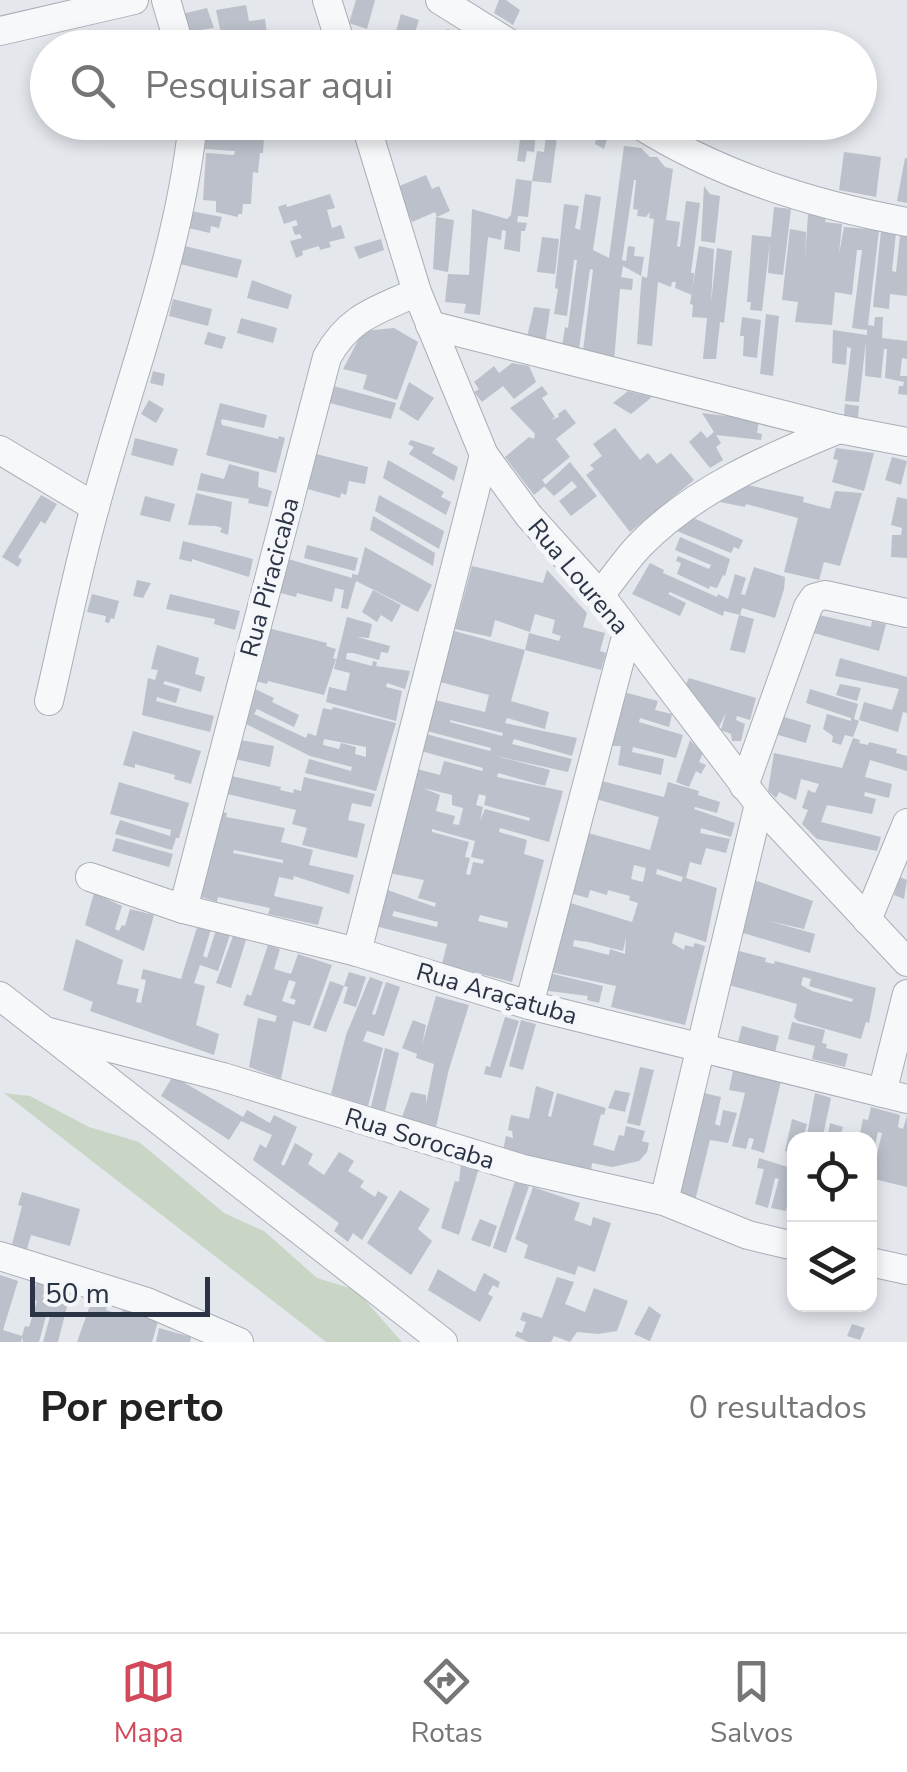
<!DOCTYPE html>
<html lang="pt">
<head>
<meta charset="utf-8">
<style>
  :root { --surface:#fff; --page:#f6f6f6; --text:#222; --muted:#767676; --line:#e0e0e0; --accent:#d1495b }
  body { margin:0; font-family:"Nunito Sans",sans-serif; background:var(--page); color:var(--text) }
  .controls { position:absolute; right:30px; bottom:30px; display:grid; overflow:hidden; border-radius:20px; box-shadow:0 5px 15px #0003 }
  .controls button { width:90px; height:90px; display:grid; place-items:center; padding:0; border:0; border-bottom:2px solid var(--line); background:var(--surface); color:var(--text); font:50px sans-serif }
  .scale { position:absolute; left:30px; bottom:25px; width:180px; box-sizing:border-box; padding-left:10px; border:5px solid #2b3445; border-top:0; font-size:28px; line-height:35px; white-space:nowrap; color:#2b3445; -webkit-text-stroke:8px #f4f6f9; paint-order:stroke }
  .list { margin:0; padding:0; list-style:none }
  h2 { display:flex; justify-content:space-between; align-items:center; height:130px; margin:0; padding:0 40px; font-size:42px }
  h2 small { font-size:32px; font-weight:400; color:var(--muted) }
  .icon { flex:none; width:55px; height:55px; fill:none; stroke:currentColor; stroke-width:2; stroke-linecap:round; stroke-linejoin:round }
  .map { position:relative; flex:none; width:907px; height:1342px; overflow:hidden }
  .search { position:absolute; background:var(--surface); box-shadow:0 5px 15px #0003; left:30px; right:30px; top:30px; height:110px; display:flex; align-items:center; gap:25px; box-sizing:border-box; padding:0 35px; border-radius:55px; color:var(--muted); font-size:38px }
  .sheet { height:290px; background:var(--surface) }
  nav { display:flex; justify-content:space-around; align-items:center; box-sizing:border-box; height:140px; border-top:2px solid var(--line); background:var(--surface); font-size:28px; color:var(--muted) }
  nav a { display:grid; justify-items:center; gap:5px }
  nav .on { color:var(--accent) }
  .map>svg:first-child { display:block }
  .green { fill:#c9d6c5 }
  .building { fill:#bbc0ca; fill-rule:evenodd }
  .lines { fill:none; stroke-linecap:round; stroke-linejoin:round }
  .minor-casing { stroke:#a9aeb7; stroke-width:30 }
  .minor { stroke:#f7f8fa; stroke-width:28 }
  .labels { text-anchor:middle; stroke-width:10; stroke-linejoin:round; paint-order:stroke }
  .street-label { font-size:25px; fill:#2b3445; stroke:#f4f6f9 }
</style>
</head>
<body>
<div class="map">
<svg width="907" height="1342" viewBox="0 0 907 1342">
  <rect width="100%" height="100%" fill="#e4e7ec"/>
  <path class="green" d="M4,1093L30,1096L89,1127L139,1142L224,1213L264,1231L317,1278L356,1290L402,1342H326Z"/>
  <g class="building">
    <path d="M356,0H375L367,29L349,23Z"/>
    <path d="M499,0H506L520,10L513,25L494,13Z"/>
    <path d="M246,5L249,21L265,19L267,34L254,43L224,48L216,10Z"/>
    <path d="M207,8L214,28L187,32L182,14Z"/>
    <path d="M401,14L419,20L410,48H391Z"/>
    <path d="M447,29L494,43L493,48H443Z"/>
    <path d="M207,122H265L263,153H260L258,173L253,172L251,204H243L242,214H238V217L216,212V201L203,200L206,153L234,155L235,151L205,149Z"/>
    <path d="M505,122H537L534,152L527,151L525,162L517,161L520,140L504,138Z"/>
    <path d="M598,129L609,133L604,149L595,144Z"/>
    <path d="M546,135L557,137L551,183L532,181L537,151L544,152Z"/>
    <path d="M624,146L641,148L650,157H657L665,167L673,169L666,220L680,222L677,246L680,247L686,201L700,203L691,273H694L692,295L675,288L676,282H672L671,287L658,282L652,346L637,344L641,285L642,276L647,278L654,219L649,218L650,212L646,217L637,216L638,210L633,209L636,180H634L622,260L626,261L628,246L635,247L634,256L644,257L641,276L623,266L621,277L633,279L632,290L620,289L614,361L583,351L593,270L590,269L579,349L562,346L565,327L568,328L577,260H574L567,316L554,314L558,289L555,288L564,204L579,206L575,228L580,230L585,194L601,197L593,250L609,258Z"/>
    <path d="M844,152L881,157L876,197L839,190Z"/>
    <path d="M905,158H907V203L897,201Z"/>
    <path d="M426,175L432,189L439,186L450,211L437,217L435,212L412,222L397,187Z"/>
    <path d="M516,179L532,181L528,217L518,216L517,222L527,223L525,231H521L520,252L504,249L506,231L502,230L501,240L488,237L480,315L464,313L466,304L445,302L448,274L469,275L472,209L507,219L511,215Z"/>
    <path d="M704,186L710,194L720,196L715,243L701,241Z"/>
    <path d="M330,194L335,208L327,210L332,228L341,225L345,238L329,242L331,247L320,250L319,246L302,251L303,255L296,258L290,241L302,238L300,234L295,235L292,227L298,225L296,220L284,224L278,207L286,204L287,207Z"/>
    <path d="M774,207L791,209L783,275L768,273L770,241L762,311L750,310L751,302H747L752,235L771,237Z"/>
    <path d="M191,211L222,217L219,228L211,226L210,233L188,228Z"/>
    <path d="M808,214L826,217L825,222L842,224L839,254L844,227L879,230L868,325L874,326L875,317H883L882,338L907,341V359L902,358L900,376H907V395L898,394L899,386H903L904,382L885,378L887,349H884L881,378L865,376L866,341L859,402L845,401L851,348L847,347L846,365L832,363L833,330L867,335V330L852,328L862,250H857L852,295L835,292L832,325L795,322L798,302L782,300L790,229L806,232L805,260Z"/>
    <path d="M436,217L454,220L448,272L433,269Z"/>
    <path d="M881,231L896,233L892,271L896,272L900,236L907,237V296L890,294L889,309L873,307Z"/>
    <path d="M542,237L559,239L555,274L537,272Z"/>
    <path d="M381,239L384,250L359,259L354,247Z"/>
    <path d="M185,246L242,260L237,278L180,264Z"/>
    <path d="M699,246L714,249L711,303L717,248L732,251L724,323L720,322L716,359H703L707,318L692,317L693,305L690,304Z"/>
    <path d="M252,280L292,295L288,309L247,298Z"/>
    <path d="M173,299L212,309L208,326L169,316Z"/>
    <path d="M534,307L550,309L545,344L527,337Z"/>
    <path d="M766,314L779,316L773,376L760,374Z"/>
    <path d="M742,317L761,320L757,358L743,356L744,336H740Z"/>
    <path d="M241,318L277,328L273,343L237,333Z"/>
    <path d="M394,328L418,342L397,400L363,389L367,375L343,369L363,331Z"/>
    <path d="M208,332L226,337L222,349L204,344Z"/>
    <path d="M512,363L529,366L536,382L514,399L503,386L482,402L474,392L479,389L474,382L494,366L499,373Z"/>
    <path d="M153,371L165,374L163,386L150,383Z"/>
    <path d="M409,382L434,398L418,421L399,409Z"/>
    <path d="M330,385L396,403L391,419L326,402Z"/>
    <path d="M542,386L548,394L542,398L555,417L551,420L559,417L558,414L565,409L576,423L556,439L570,457L542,480L546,485L534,495L505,457L529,437L534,439L535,434L510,408Z"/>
    <path d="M628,391L652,397L631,414L613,403Z"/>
    <path d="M149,400L164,409L156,423L141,414Z"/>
    <path d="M220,403L267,415L264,428L222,419L221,422L222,425L278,439L279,436L285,438L276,473L206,455Z"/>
    <path d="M845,404L859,406L858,418L844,416Z"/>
    <path d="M702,413L759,420L757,433L762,434L761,440L716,435L721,443L716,447L723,460L710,468L689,442L701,431L707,438L714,432Z"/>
    <path d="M615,428L640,460L648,453L657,464L671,453L694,480L630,532L586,475L594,469L590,465L602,456L593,444Z"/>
    <path d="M135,438L178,449L173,466L131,455Z"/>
    <path d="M411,440L435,448L432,453L458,467L454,481L409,454L414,447L408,444Z"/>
    <path d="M836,448L874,453L864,491L832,482L838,460L833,459Z"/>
    <path d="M312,453L368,467L365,484L349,481L346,495L341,493L340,498L304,488Z"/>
    <path d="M892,457L907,461L901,485L885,480Z"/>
    <path d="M388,460L444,492L441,497L451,502L446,515L383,478Z"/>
    <path d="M570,462L597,496L571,516L559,501L577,487L572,481L554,496L544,486Z"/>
    <path d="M229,464L259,472L258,487L272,491L268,507L248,503L249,499L197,490L201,473L224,479Z"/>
    <path d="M742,484L804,497L803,502L830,509L835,491L862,493L840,566L824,562L819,580L784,572L798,518L746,504L745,507L720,502Z"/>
    <path d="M196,493L232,502L228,535L220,532L222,528L216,526L188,525Z"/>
    <path d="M41,495L57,504L45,524L41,521L18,557L22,560L18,567L2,557Z"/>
    <path d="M379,495L444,531L439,549L375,511Z"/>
    <path d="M145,496L175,504L170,522L140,515Z"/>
    <path d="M897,497L907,499V558L891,557L892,535H901L902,528L891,525Z"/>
    <path d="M373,516L435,553L433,566L370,530Z"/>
    <path d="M689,516L743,540L739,549L734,547L731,553L672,529Z"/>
    <path d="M680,537L730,559L725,576L723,575L717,588L710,586L709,589L677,574L681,563L676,561L678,556L709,569L711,565L675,550Z"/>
    <path d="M183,541L253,559L249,577L192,559V562L179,559Z"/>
    <path d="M307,545L358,558L355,571L304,558Z"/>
    <path d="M365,547L432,585L418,612L356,581L348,609L341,608L344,590L335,588L332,602L297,593L296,597L277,592L285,558L352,578V574L358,575Z"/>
    <path d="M650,563L664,570L663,573L717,597L718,594L728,599L735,574L746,578L741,594L745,595L754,567L785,577L784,589L775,618L742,608L740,615L724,611L723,616L670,592L668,594L686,603L680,616L632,594Z"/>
    <path d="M472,566L543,583L547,570L587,613L583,627L605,633L600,651L606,653L601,670L525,650L529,633L559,641L561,636L552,633L555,620L535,614L530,632L495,620L491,637L455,629Z"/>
    <path d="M137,580L151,583L143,598L133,596Z"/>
    <path d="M373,590L401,605L392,622L381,615L377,622L362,612Z"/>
    <path d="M92,594L119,601L114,619L111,618L109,623L105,622L106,616L87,612Z"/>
    <path d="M170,594L240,611L235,630L214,624L215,619L166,609Z"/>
    <path d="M815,614L871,627L872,621L886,624L879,651L810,632Z"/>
    <path d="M739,615L754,619L745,653L730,650Z"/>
    <path d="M347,617L372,624L369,638L357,637L390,646L388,653L381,652L379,660L353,653H347L346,659L372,666L373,661L377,662L376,666L410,671L405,689L387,683L386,687L402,691L396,721L326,702L329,687L346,691L350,673L334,669Z"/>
    <path d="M268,628L327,643L326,646L336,649L333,658L336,659L324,695L268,681L267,684L255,681Z"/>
    <path d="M454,631L525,650L511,701L549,712L545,729L507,718L505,723L577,738L572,756L514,739L512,744L572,759L568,772L496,756L550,770L545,786L498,773L497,777L563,791L549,842L500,828L499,832L527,840L524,854L544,860L512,982L442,964L447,944L375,926L385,889L435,907L436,903L418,898L424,880L389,873L417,769L440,775L444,761L482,771L483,768L421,751L426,734L490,751L491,748L427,731L435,700L485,712L489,695L440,682ZM450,720L503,733L502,736L450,722ZM423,788L452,795V805L463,808L459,825L453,824L455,816L436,811L440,795ZM479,794L486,796L484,805L530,818L529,821L485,809L480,821L483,807L476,805ZM432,829L475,841L471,857L484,860L483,864L473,862L470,875L466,874L470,858L465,857L469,842L432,832ZM394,911L438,922L437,927L392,916ZM480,915L508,922L507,928L478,921Z"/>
    <path d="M157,645L199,658L195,674L205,677L201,692L165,681L163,684L180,689L176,703L157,697L156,701L214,716L210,732L142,715L148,678L155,680L158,670L151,669Z"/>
    <path d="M840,658L907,677V713L903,712L898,732L859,720L864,702L892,710L899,689L835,676Z"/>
    <path d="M689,678L756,698L750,720L737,716L736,720L745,724L741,741H732L731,734L721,730L726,713L719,727L686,684Z"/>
    <path d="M840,684L861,688L857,701L836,695Z"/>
    <path d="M255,689L274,698L272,702L299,715L294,727L257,709L254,714L306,738L308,733L316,736L323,708L332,710L333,707L396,723L376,791L305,773L309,759L351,771L352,767L310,756L244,723ZM324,739L366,747V757L355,754L356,747L341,743L339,749L323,745Z"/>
    <path d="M810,689L858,704L854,719L859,721L853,737L845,735L841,745L832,742L833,736L823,729L827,714L851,721V718L806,703Z"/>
    <path d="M619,691L658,701L655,710L672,714L669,727L640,718L639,722L683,735L676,758L633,747L632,752L664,759L661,775L618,765L621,746H605Z"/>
    <path d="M781,716L811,725L806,743L775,734Z"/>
    <path d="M133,731L201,751L191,784L174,779L175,775L135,764V768L123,765Z"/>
    <path d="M853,738L860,740L859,743L868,745L869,742L897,749L896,753L907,756V771L870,760L865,777L892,784L889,798L865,792L864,796L876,799L872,814L827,805L821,822L881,837L877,851L817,839L802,824L808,810L802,808L808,790L815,793L819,784L801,779L796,800L779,792L776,798L768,791L774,753L842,768Z"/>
    <path d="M240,740L274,746L270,767L235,759Z"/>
    <path d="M690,740L703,753L699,762L706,765L701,774L696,771L689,787L676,782Z"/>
    <path d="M227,775L281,787L280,790L293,793L294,789L301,791L304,777L375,794L371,807L352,803L348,820L365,824L357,858L302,845L307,828L292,824L296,810L223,793Z"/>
    <path d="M594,779L664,797L668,782L699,791L698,795L720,802L717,813L695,807L694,809L735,823L731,837L701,828L700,833L730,839L726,853L706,848L701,865L690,862L686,878L657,869L656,874L681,882L683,877L717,888L706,942L675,932L672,943L684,950L685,945L693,947L695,943L705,946L685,1025L611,1007L616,986L546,971L564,901L632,922L638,903L629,900L630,896L608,890L607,895L590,890L588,898L573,894L575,886L567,884L581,831L650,850L659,817L589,797ZM634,865L646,868L643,882L631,879ZM626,937L625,954L610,949L609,955L573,946L574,940L588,942L623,951Z"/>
    <path d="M119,782L189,803L179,838H176L172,850L115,834L120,820L170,836L171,830L110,814Z"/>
    <path d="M218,811L227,813L226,817L285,828L281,842L313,850L309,865L354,875L349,894L294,876L293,880L279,877L274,896L323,907L318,925L268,914L270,908L218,897L217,902L198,896ZM234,850L283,860V863L233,853Z"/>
    <path d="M116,838L173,854L169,867L112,851Z"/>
    <path d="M900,877L907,880L904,899L894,895Z"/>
    <path d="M754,880L813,901L804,929L769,921L815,934L810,953L740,932Z"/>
    <path d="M94,893L122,906L115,929L119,931L122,925L125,926L130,909L154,915L144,951L85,925Z"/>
    <path d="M198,924L211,929L203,956L207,958L216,930L230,935L218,971L200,965L194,983L205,986L196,1025L219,1034L214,1055L90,1011L93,1002L63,990L76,939L123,960L117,984L139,989L136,1002L141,1003L146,980L141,979L143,969L181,979Z"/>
    <path d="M233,936L246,940L231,988L216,983Z"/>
    <path d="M268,945L280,949L274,969L291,974L298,954L332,965L310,1026L293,1021L281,1079L249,1067L258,1018L275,1022L277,1016L243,1005L247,994L251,996ZM289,980L296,982L290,998L296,1000L294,1005L282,1001Z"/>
    <path d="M739,951L766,958L765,962L774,964L775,961L876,988L869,1023L866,1022L861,1039L798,1021L794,1017L797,1004L725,984ZM803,977L811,979L809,986L853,999L852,1002L812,991L801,985Z"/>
    <path d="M349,972L366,977L356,1007L343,1003L348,987L344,986Z"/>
    <path d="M545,972L603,986L599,1003L587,1000L588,996L541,990Z"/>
    <path d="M370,977L383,982L372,1014L375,1015L386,982L400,987L384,1036L367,1031L363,1041L383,1048L368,1106L331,1094L346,1035Z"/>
    <path d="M330,981L344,986L326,1032L313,1028Z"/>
    <path d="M436,996L469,1005L449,1069L436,1127L402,1117L411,1092L426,1095V1104L434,1064L416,1058L417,1054L402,1048L413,1020L426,1025L422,1045Z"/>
    <path d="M505,1017L519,1021L501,1078L484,1074L486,1066L490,1067Z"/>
    <path d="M521,1020L536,1024L523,1070L509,1066Z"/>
    <path d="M792,1022L825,1030L822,1043L827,1044L826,1048L848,1054L845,1067L812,1059L815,1046L788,1039Z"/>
    <path d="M742,1026L779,1036L775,1052L738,1042Z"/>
    <path d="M385,1048L399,1053L385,1111L371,1107Z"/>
    <path d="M640,1067L654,1070L640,1126L627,1123Z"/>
    <path d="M733,1071L781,1081L764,1153L751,1149L754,1139L749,1138L746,1149L732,1146L745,1093L729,1090Z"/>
    <path d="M173,1076L243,1117L247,1110L270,1123L274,1115L297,1127L281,1164L284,1166L295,1143L313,1154L308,1164L324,1175L339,1152L354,1161L348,1171L364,1181L360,1187L375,1197L378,1191L388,1197L362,1240L353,1233L348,1242L334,1231L339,1223L253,1160L260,1144L266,1148L272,1135L241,1121L229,1140L161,1096Z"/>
    <path d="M536,1086L554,1092L548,1116L551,1117L557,1093L606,1108L604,1115L601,1114L593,1145L614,1151L619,1135L624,1136L626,1126L645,1131L642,1141L649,1143L647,1152L639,1161L612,1167L592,1163L591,1171L503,1150L506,1136L513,1138L512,1131L508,1130L511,1115L529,1119Z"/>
    <path d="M615,1090L630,1093L625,1112L608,1108Z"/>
    <path d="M700,1092L721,1097L715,1124L720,1126L723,1110L737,1113L728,1143L710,1140L695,1201L676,1194Z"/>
    <path d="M815,1093L831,1098L822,1140H806Z"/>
    <path d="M871,1107L900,1115L898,1127L903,1129L907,1116V1187L870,1178V1163L875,1164L882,1133L878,1132L871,1163L870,1140H827L830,1123L843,1127L841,1134L859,1138L863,1119L868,1120Z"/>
    <path d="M792,1119L807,1124L803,1140H794V1154L785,1151Z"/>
    <path d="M759,1158L794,1169L786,1211L771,1208L779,1179L775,1178L768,1208L755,1204L764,1169L757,1168Z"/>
    <path d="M461,1163L479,1168L459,1235L441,1228L455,1181L459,1182Z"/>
    <path d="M515,1181L529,1186L506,1253L493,1248Z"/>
    <path d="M533,1187L580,1203L574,1220L591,1226L593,1217L611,1223L595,1272L578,1266L575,1275L524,1258L528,1245L515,1239Z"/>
    <path d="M400,1190L430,1209L418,1229L432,1241L411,1275L367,1243Z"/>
    <path d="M22,1192L80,1209L70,1246L31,1235L27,1249L12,1244L22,1206L18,1205Z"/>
    <path d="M480,1219L497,1226L490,1247L471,1240Z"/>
    <path d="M438,1269L475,1292L484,1273L500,1282L498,1288L493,1285L488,1294L493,1297L480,1322L428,1290Z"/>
    <path d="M0,1275L18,1281L3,1330L22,1336L25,1326L29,1327L37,1301L32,1299L37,1280L71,1291L58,1342H43L51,1313L47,1312L39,1342H23L22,1337L21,1342H0Z"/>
    <path d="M557,1277L574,1282L565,1304L585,1312L594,1288L628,1301L617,1331L598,1334L577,1332L570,1342L554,1336L551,1342H528L515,1336L517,1331L522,1333L526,1322L520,1320L523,1312L542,1318Z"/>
    <path d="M93,1297L108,1302L106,1310L121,1315L124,1307L159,1318L152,1342H77Z"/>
    <path d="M649,1306L661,1315L650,1341L634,1334Z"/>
    <path d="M852,1324L865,1328L860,1340L847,1336Z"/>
    <path d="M159,1328L191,1337L190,1342H156Z"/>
  </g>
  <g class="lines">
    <defs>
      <g id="minor">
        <path d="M166,0L180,48"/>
        <path d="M327,0L342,48"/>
        <path d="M440,0L517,48"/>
        <path d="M0,31L134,0"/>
        <path d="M365,122L417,292L484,455L529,516L600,595L759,804L907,962"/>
        <path d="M635,122C718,175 811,204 907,222"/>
        <path d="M430,325L839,429L907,442"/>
        <path d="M0,450L95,507"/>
        <path d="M600,595C613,579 625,561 639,546C693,490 768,458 839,429"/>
        <path d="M49,701C64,637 77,571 95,507C129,380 179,255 193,122"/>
        <path d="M744,786L808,607L814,598L825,595L907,613"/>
        <path d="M90,877L183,909L357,952L529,1005L907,1099"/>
        <path d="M183,909L327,357C350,316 376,311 417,292"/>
        <path d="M867,920L907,823"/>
        <path d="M357,952L484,455"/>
        <path d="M0,996L443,1342"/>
        <path d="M529,1005L627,633"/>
        <path d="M45,1031L223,1077L523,1169L664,1201L748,1235L794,1246"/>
        <path d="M882,1093L907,994"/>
        <path d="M664,1201L759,804"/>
        <path d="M0,1256L147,1302L239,1342"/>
        <path d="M870,1262L907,1270"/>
      </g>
    </defs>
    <use href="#minor" class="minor-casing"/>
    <use href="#minor" class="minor"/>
  </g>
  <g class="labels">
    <g class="street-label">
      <text transform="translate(579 576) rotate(50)" y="9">Rua Lourena</text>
      <text transform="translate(269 577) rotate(-75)" y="9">Rua Piracicaba</text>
      <text transform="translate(497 993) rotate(16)" y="9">Rua Araçatuba</text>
      <text transform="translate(420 1138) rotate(17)" y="9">Rua Sorocaba</text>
    </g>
  </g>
</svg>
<div class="controls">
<button><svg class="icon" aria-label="locate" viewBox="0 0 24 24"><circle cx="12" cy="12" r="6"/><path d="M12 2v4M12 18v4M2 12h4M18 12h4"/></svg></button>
<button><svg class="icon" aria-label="layers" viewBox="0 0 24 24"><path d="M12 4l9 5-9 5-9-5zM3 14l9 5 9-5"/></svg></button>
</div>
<div class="scale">50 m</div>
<div class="search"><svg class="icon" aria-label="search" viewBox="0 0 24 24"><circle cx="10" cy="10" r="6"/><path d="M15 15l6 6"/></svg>Pesquisar aqui</div>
</div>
<section class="sheet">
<h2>Por perto<small>0 resultados</small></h2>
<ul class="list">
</ul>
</section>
<nav>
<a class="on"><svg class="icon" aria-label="map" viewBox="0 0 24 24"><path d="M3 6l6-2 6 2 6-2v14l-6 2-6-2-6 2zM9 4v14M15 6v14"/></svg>Mapa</a>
<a><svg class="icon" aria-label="directions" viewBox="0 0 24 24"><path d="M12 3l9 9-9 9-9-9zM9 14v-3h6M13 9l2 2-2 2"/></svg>Rotas</a>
<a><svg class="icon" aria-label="saved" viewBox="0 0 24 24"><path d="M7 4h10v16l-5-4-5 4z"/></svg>Salvos</a>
</nav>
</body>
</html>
